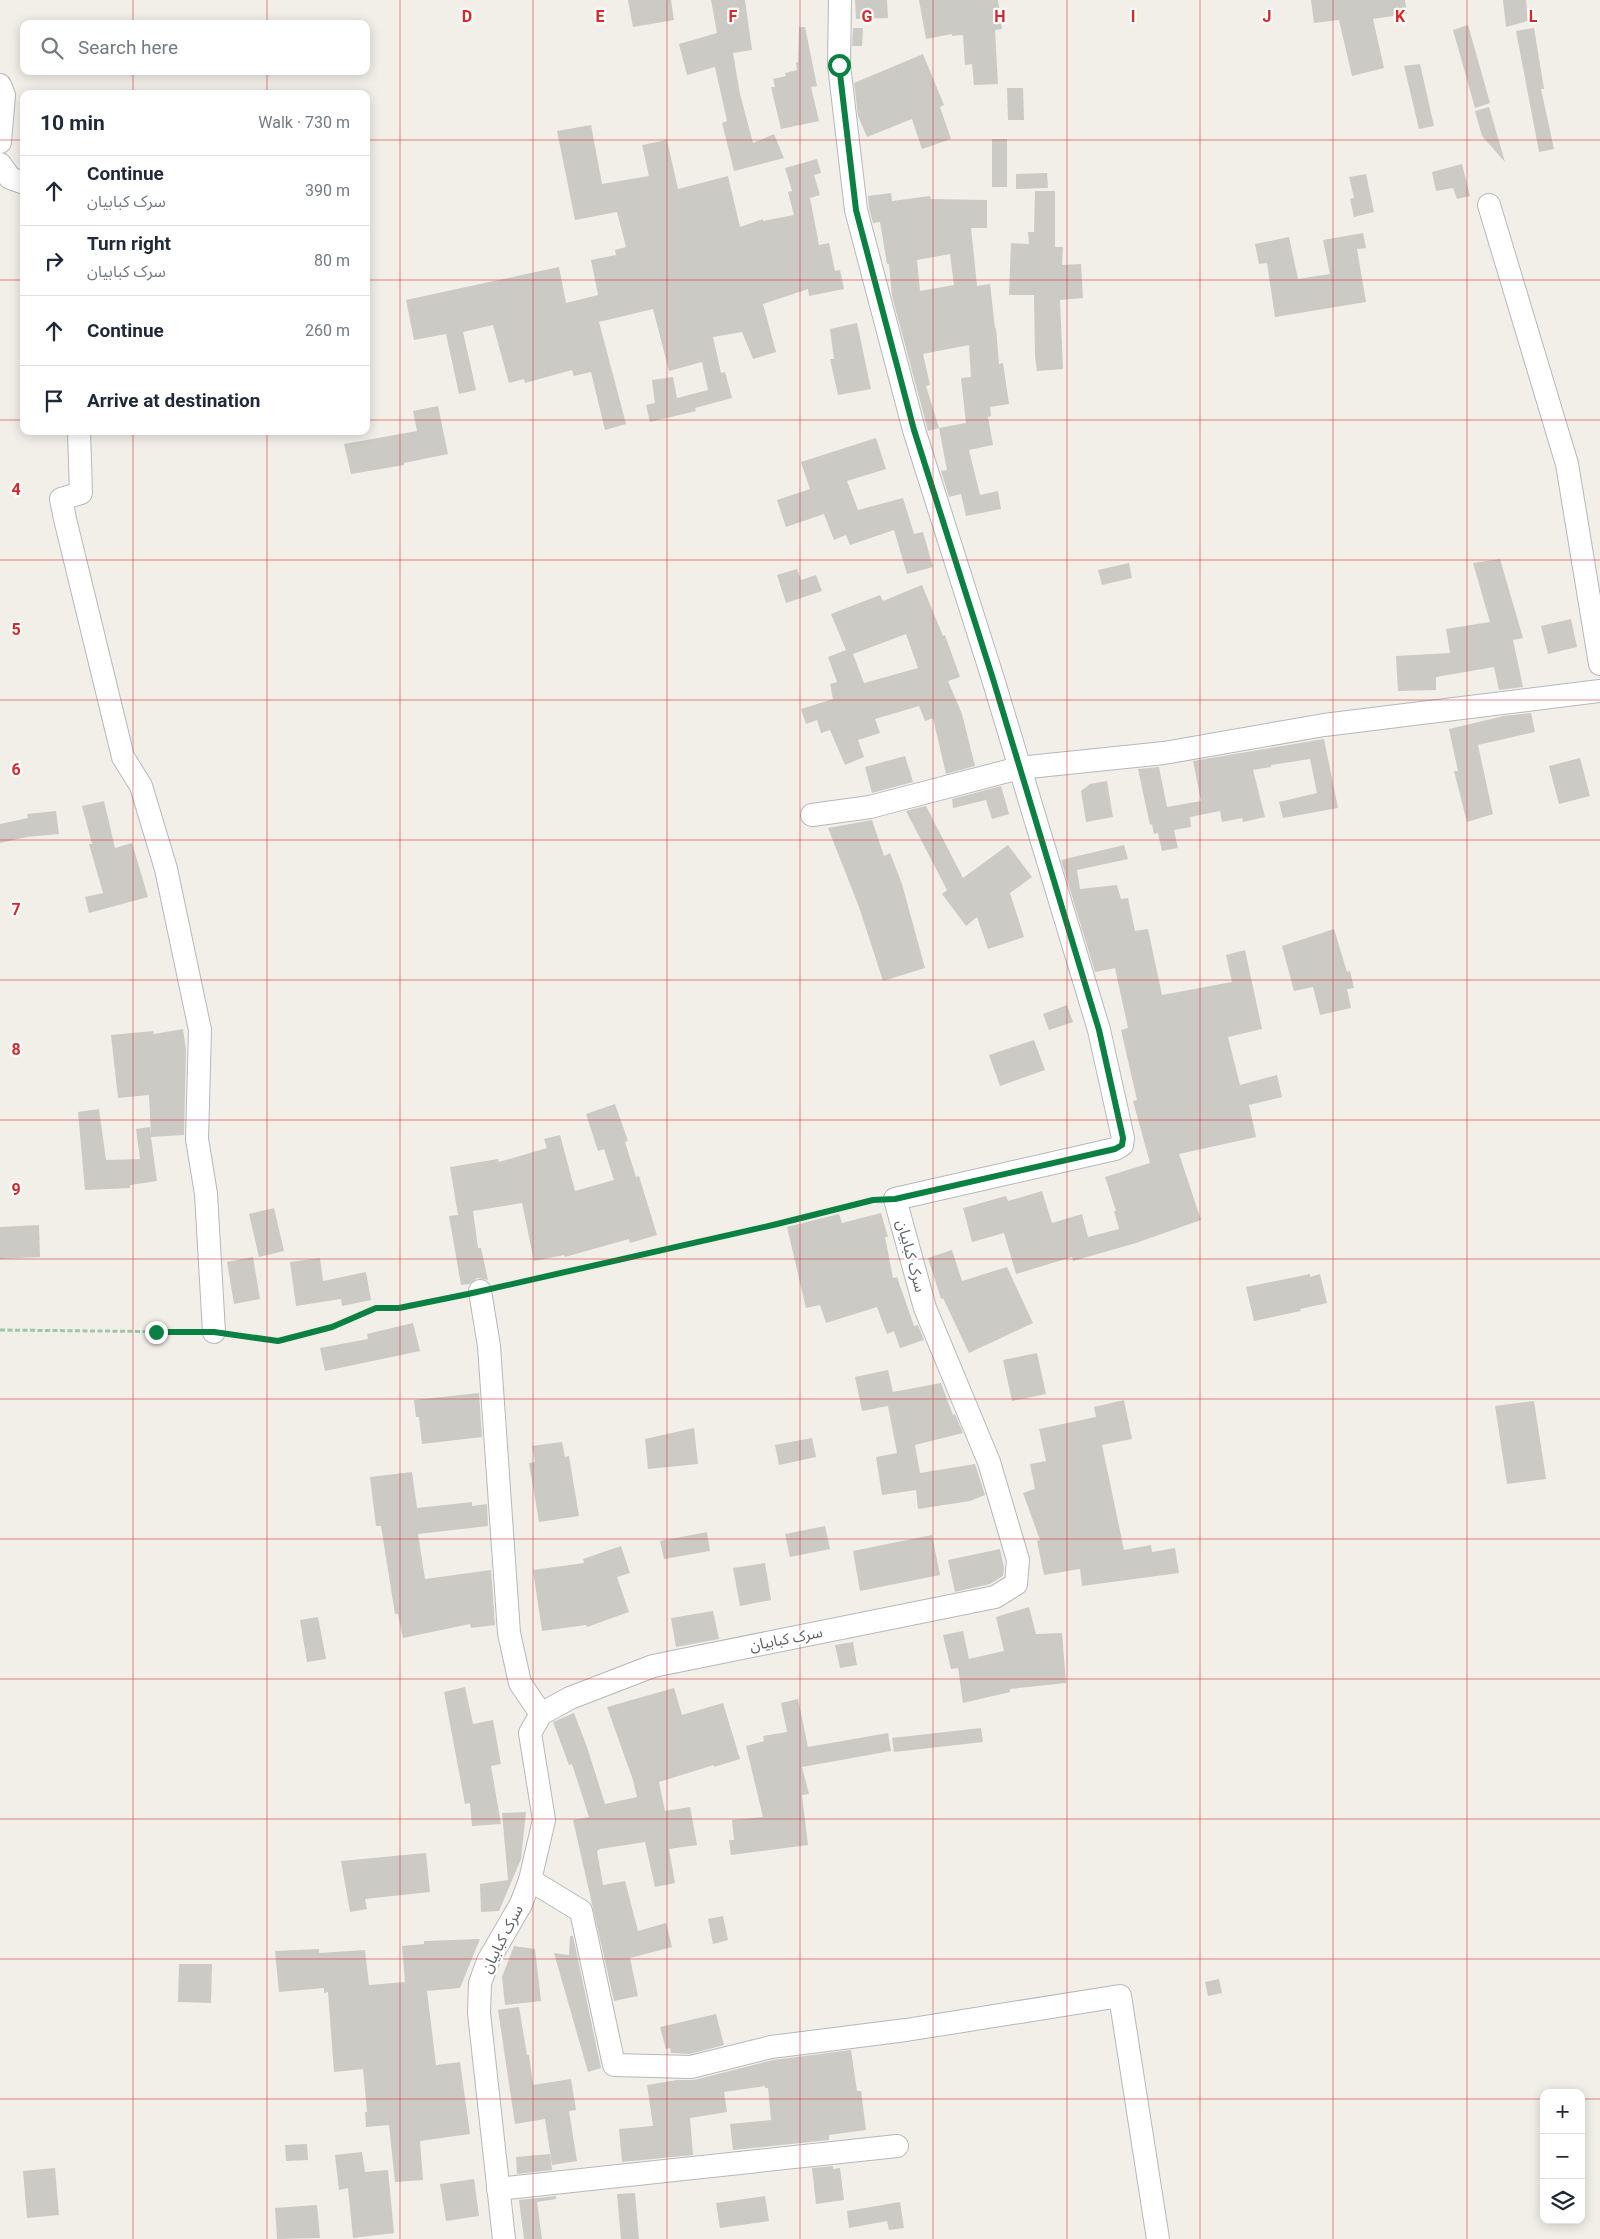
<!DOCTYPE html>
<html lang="en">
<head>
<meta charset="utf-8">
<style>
  :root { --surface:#fff; --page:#f6f6f7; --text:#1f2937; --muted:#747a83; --line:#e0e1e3 }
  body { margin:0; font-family:Roboto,"Noto Sans Arabic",sans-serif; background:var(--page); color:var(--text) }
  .controls { position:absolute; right:15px; bottom:15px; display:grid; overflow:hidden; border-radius:10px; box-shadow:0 2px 12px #0003 }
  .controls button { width:45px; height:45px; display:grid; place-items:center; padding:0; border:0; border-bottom:1px solid var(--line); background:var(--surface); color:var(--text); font:25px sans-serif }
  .stop { position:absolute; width:15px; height:15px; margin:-11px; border:4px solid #0b8043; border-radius:50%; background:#fff }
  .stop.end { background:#0b8043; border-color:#fff; box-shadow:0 1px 5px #0008 }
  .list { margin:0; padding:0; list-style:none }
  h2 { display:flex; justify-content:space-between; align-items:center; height:65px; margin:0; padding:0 20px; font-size:21px }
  h2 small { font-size:16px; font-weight:400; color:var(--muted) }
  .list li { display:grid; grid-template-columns:32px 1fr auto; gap:15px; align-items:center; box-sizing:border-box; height:70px; padding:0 20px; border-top:1px solid var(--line) }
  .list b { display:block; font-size:19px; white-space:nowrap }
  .list p { margin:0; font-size:16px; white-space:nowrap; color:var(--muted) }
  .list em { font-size:16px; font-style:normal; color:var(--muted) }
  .icon { flex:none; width:28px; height:28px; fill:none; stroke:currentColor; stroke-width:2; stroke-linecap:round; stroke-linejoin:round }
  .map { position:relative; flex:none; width:1600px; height:2239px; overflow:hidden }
  .search { position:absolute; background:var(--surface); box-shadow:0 2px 12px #0003; left:20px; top:20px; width:350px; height:55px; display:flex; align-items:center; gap:12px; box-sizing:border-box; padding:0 18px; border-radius:10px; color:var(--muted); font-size:19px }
  .panel { position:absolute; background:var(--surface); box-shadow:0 2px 12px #0003; left:20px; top:90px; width:350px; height:345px; border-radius:10px }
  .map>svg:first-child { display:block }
  .building { fill:#cccac5; fill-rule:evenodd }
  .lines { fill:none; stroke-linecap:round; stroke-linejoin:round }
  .minor-casing { stroke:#b5b8bc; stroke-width:24 }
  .path { stroke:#9cc7a9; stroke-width:3; stroke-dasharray:5 2.5; stroke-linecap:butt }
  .minor { stroke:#fff; stroke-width:22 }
  .route { stroke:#0b8043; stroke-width:6 }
  .grid { fill:none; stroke:#d62828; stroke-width:1; stroke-opacity:0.55 }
  .labels { text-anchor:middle; stroke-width:4.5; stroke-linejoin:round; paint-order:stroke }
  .street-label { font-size:15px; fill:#5f6368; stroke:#fff }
  .grid-label { font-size:16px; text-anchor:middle; font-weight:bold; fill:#d62828; stroke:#fff; stroke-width:4.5; stroke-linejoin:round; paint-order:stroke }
</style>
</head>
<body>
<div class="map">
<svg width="1600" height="2239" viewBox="0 0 1600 2239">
  <rect width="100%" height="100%" fill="#f1efe8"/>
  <g class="building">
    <path d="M628,0H671L674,20L633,27Z"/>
    <path d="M711,0H745L752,50L733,53L740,94L753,143L774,134L784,158L734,171L722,123L727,121L715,67L687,75L679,44L717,33Z"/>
    <path d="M855,0H887L888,18L856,19Z"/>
    <path d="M919,0H998L1002,29L995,30L998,84L974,85L972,64L965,65L963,35L952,36V34L926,39Z"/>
    <path d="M1311,0H1405L1407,14L1373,19L1384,68L1352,76L1339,20L1314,23Z"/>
    <path d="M1503,0H1526L1528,21L1506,27Z"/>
    <path d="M1468,25L1490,103L1475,108L1453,30Z"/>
    <path d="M799,27H805L817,86L811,87L819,121L781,129L771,87H775L773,79L786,76L785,73L797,70L796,63L798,62Z"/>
    <path d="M853,28H863L862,46H852Z"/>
    <path d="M1534,28L1544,89H1541L1554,149L1539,152L1516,31Z"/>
    <path d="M923,54L944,105L940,107L951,139L922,149L912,119L867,137L858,116L854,83Z"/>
    <path d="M1420,64L1434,126L1419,129L1404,66Z"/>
    <path d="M1007,88H1023L1024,120H1008Z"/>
    <path d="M1489,107L1505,162L1482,136L1475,111Z"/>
    <path d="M591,125L602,184L649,176L642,145L667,140L678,189L728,176L740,227L763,219V221L794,215L788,192L792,191L785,168L817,159L821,173L814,175L820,195L810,198L819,245L829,243L835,271L840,270L844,289L809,296L808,289L763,304L776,352L753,359L742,332L713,337L721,373L725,372L732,398L695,408L696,411L650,422L646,405L655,403L652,380L673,377L677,398L708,390L702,362L669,371L653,309L599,322L626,424L605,430L591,372L574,376L572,370L525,383L524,379L509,383L493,325L463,332L476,390L459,394L446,334L414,340L406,300L559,267L566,303L598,295L591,260L616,255L615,250L626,247L617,212L575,220L557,131Z"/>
    <rect x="992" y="139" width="15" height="48"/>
    <path d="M1462,164L1470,196L1457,199L1453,188L1436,191L1432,172Z"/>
    <path d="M1047,173L1048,188L1016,189V174Z"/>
    <path d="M1366,174L1374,212L1354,217L1350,199L1354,198L1349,177Z"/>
    <path d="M1035,191H1055V247H1063L1062,265L1081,264L1083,298L1060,300L1063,369L1037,371L1035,357L1034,295H1009L1011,243L1029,244L1028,232H1034Z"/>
    <path d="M891,193L892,201L930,196L931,199L987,200V228H971L977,286L990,284L995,328H996L999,364L1003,363L1009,404L990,407L991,416L988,417L993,445L969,450L980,495L998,491L1001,509L966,516L961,494L949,497L941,471L947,470L939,428L966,423L961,378L971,377L969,345L923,354L930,385L926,386L939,428L928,431L892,296L889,264H887L880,222L873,223L869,208L868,196ZM950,254L954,285L920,291L917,260Z"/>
    <path d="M1363,233L1366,248L1357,249L1366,302L1275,317L1267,263L1259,264L1255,244L1289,237L1298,279L1330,274L1323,240Z"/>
    <path d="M857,323L871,389L838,395L830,359H834L830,329Z"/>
    <path d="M438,406L448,454L404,463V465L351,474L344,444L417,431L413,411Z"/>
    <path d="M876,438L886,469L847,481L858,510L903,498L914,534L923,532L933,567L907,574L894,530L850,545L846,535L834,540L824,514L786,527L777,500L810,489L801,462Z"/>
    <path d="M1500,559L1523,638L1513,640L1523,687L1499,690L1494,667L1436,677V690L1398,691L1396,656L1450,653L1446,629L1490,622L1473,563Z"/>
    <path d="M1129,563L1132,578L1102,585L1098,570Z"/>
    <path d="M797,569L801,580L816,575L822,591L786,603L777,575Z"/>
    <path d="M922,585L943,636L945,635L960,677L948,681L962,714L975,766L946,774L933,718L925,721L919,706L875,719L880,733L858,740L864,757L845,765L830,730L821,733L817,720L806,724L801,709L833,699L830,684L837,682L828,657L846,650L831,614L880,595L883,601ZM906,634L918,668L864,683L853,654Z"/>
    <path d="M1571,619L1577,647L1548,654L1541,626Z"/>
    <path d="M1531,713L1535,732L1478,745L1493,814L1467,822L1454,771H1458L1449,729L1504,716Z"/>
    <path d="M1324,739L1338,808L1283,818L1279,802L1317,793L1310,759L1271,765V767L1253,770L1265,817L1243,822L1242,818L1222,822L1220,811L1190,817L1191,827L1174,830L1178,848L1162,851L1158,833L1154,834L1152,824L1150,825L1138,769L1159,767L1167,807L1201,801L1193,761Z"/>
    <path d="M905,756L913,782L872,793L865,767Z"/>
    <path d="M1580,758L1590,796L1559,804L1549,766Z"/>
    <path d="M1107,781L1113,817L1086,822L1081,791L1090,784Z"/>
    <path d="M1001,786L1009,814L992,819L986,800L953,808L952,799Z"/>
    <path d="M104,801L115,848L132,843L148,897L89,913L85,897L103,893L89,844H92L82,806Z"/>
    <path d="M926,806L963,878L1008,845L1032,877L1010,893L1024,937L988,949L977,917L966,926L942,894L947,890L906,811Z"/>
    <path d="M56,811L59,834L27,837L0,843V824L28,818L27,814Z"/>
    <path d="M872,820L884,856L890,853L902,884L925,968L883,981L859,907L828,828Z"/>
    <path d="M1124,845L1128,859L1077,870L1080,889L1117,885L1121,899L1128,898L1135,931L1148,929L1162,995L1232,982L1226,955L1245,950L1262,1029L1228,1037L1240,1085L1277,1075L1282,1097L1249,1105L1256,1137L1179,1154L1201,1220L1136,1243L1073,1261L1072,1257L1016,1274L1004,1233L972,1242L963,1208L1006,1196L1008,1201L1042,1191L1052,1223L1082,1214L1088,1237L1119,1229L1114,1211H1116L1105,1177L1150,1163L1133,1101L1137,1100L1121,1030L1128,1028L1115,968L1095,972L1061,860Z"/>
    <path d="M1334,929L1347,972L1350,971L1354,988L1347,989L1351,1008L1320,1015L1313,987L1294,991L1282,946Z"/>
    <path d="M1067,1005L1073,1022L1049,1030L1043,1014Z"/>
    <path d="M183,1029L186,1050L184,1135L151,1137L157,1181L130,1185V1188L85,1190L78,1112L99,1109L106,1160L140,1159L136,1129L150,1127L151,1135L149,1095L118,1098L111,1035L153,1031L154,1034Z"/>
    <path d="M1034,1040L1045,1070L1000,1086L989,1055Z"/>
    <path d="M615,1104L628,1141L625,1142L636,1177L639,1176L657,1235L630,1243L629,1239L565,1257L564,1255L534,1261L522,1203L473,1211L478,1248H481L488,1280L477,1278L470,1284L461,1285L449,1216L458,1215L450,1167L498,1159L499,1162L547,1148L544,1139L560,1135L575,1191L614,1180L604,1149L598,1151L586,1114Z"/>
    <path d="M274,1208L284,1251L259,1257L249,1214Z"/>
    <path d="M881,1213L888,1237H885L893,1278L897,1277L914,1326L918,1325L924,1340L900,1348L894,1331L887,1334L877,1307L826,1323L820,1305L806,1308L787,1227L839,1214L842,1223Z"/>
    <path d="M39,1225L40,1257L0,1259V1227Z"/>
    <path d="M952,1250L962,1281L1007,1267L1033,1323L969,1353L943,1298L941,1299L928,1258Z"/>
    <path d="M253,1257L260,1299L234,1304L227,1262Z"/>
    <path d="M320,1258L323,1281L366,1272L371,1300L342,1306L341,1299L296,1306L290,1262Z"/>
    <path d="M1310,1274V1277L1320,1274L1327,1303L1300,1309L1301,1311L1254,1321L1246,1287Z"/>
    <path d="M413,1323L420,1351L325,1371L320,1348L368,1339L367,1334Z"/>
    <path d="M1037,1353L1046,1394L1012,1401L1003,1360Z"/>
    <path d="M888,1370L893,1392L941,1383L953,1415L955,1414L963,1433L915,1445L920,1473L975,1464L985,1495L970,1501L918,1509L916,1490L882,1495L876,1457L897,1453L888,1406L862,1411L855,1377Z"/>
    <path d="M479,1393L482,1437L422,1444L419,1417H416L414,1400Z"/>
    <path d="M1124,1400L1132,1439L1102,1445L1124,1550L1151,1545L1152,1552L1175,1548L1179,1573L1082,1586L1080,1569L1044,1575L1037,1541L1040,1540L1023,1493L1035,1489L1030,1464L1046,1461L1039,1429L1096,1417L1094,1407Z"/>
    <path d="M1534,1401L1546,1479L1507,1484L1495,1406Z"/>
    <path d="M694,1428L698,1464L648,1469L645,1439Z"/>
    <path d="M812,1438L816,1457L779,1465L775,1445Z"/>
    <path d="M562,1442L565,1457L569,1456L579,1516L539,1522L529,1463L535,1462L532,1446Z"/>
    <path d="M412,1472L417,1508L472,1502V1506L487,1504L488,1526L418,1534L425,1579L491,1570L495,1625L471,1628L470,1624L403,1638L398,1614H395L381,1526H376L370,1477Z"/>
    <path d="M825,1526L830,1549L790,1557L785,1534Z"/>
    <path d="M707,1532L710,1551L664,1559L660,1541Z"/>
    <path d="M932,1535L940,1575L860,1591L853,1551Z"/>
    <path d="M621,1546L630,1573L617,1577L629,1612L587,1627L586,1625L542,1631L533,1570L584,1563L583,1559Z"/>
    <path d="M1000,1549L1004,1568L1003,1576L990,1584L955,1592L948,1560Z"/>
    <path d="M765,1563L771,1600L740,1606L733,1568Z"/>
    <path d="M1029,1607L1036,1634L1062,1633L1066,1683L1010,1689V1692L963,1703L958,1668L951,1669L943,1635L963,1631L969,1659L1004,1651L996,1617Z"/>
    <path d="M713,1611L719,1639L676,1647L671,1618Z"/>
    <path d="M318,1617L326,1659L307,1662L300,1620Z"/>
    <path d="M853,1642L857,1665L840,1668L835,1645Z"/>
    <path d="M465,1687L473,1724L493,1720L501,1764L491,1766L501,1824L472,1826L470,1803L465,1804L444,1692Z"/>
    <path d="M674,1688L682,1715L723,1703L740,1759L714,1767V1765L659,1782L665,1811L690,1807L697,1845L669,1849L675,1883L655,1887L645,1842L600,1849L597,1851L603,1885L625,1881L638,1931L666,1923L672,1947L630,1958L638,1996L614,2001L573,1820L589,1817L572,1764L569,1765L553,1722L574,1713L587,1747L605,1804L637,1797L633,1780L607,1707Z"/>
    <path d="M798,1699L808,1747L888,1733L891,1751L802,1767L809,1794L802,1795L808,1845L731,1855L729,1840H734L732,1820L763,1817L746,1746L764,1741L763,1736L787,1732L781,1703Z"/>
    <path d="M981,1728L983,1742L894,1752L892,1738Z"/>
    <path d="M526,1812L521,1859L499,1911L481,1912L480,1884L508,1880L502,1813Z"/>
    <path d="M426,1853L430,1892L365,1899L367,1909L350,1912L341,1861Z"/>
    <path d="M723,1916L728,1940L713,1944L708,1919Z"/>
    <path d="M570,1936H573L601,2068L588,2072L554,1953L569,1955Z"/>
    <path d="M480,1939L460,1988L427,1991L436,2065L460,2062L470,2134L420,2141L423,2180L395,2182L389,2125L366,2127L365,2112H367L363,2069L334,2072L328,1992L324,1993V1988L279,1992L275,1951L319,1949V1953L365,1950L369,1985L405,1982L402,1946L424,1944V1941Z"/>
    <path d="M514,1946L535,1949L541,2001L505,2005L502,1977Z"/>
    <path d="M179,1964H212L211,2003L178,2002Z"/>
    <path d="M1219,1979L1222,1993L1208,1996L1205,1982Z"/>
    <path d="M519,2007L527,2055H529L533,2085L571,2079L576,2110L569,2111L577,2161L552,2165L545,2119L515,2124L498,2010Z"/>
    <path d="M716,2014L724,2045L690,2054L671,2053L670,2048L666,2049L660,2027Z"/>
    <path d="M851,2050L857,2091H861L866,2130L829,2135V2140L733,2150L730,2124L771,2120L768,2088H765V2086L724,2092L727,2112L690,2118L693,2155L622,2162L619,2129L653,2126L647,2085L677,2080H694L773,2060Z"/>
    <path d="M307,2144L308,2160L286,2161L285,2145Z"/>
    <path d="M362,2152L365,2172L388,2170L394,2233L353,2238L348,2188L339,2190L335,2155Z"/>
    <path d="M550,2154L552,2170L517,2174L516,2157Z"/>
    <path d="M833,2166V2169L840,2168L844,2200L816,2204L812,2168Z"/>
    <path d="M55,2168L59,2215L27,2218L23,2171Z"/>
    <path d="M474,2179L479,2216L446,2221L440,2184Z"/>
    <path d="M635,2193L639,2239H621L617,2194Z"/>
    <path d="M556,2196V2199L537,2202L542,2239H524L519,2200Z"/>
    <path d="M765,2196L769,2221L720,2228L716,2203Z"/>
    <path d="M900,2202L904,2228L889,2230L887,2221L849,2228L847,2211Z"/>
    <path d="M317,2205L320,2238L277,2239L275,2208Z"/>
  </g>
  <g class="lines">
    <defs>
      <g id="minor">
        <path d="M0,85L4,95L0,142"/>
        <path d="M0,164L10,178L24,183"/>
        <path d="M1489,205L1567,464L1600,664"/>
        <path d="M79,431L81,493L61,499L65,519L123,757L141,786L166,869L200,1030L197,1139L206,1194L214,1332"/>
        <path d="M812,815L870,807L1019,768L1164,753L1324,725L1600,691"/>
        <path d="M480,1291L489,1346L509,1633L520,1683L541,1714"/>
        <path d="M530,1880L581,1911L614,2065L691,2067L771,2047L906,2030L1120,1996L1158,2239"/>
        <path d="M498,2189L897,2146"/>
        <path d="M504,2239L479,2013L480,1983L488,1961L521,1904L530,1880L544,1820L530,1733L541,1714L570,1698L653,1666L995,1597L1016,1584L1018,1560L989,1462L925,1308L895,1199L1115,1149L1122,1145L1123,1138L1099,1030L993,679L914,430L856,210L839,65L840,0"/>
      </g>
    </defs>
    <use href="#minor" class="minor-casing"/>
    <g class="path">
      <path d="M498,1287L877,1200"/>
      <path d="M0,1330L196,1332"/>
      <path d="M234,1336L278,1341L332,1327L376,1308H399L460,1295"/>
    </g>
    <use href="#minor" class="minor"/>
  </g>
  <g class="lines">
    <path class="route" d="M156,1332H214L278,1341L332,1327L376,1308H399L468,1294L773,1225L873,1200L895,1199L1115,1149L1122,1145L1123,1138L1099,1030L993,679L914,430L856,210L839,65"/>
  </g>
  <path class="grid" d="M133,0V24M267,0V24M400,0V2239M533,0V2239M667,0V2239M800,0V2239M933,0V2239M1067,0V2239M1200,0V2239M1333,0V2239M1467,0V2239M133,71V94M267,71V94M0,140H24M366,140H1600M0,280H24M366,280H1600M0,420H24M366,420H1600M133,431V2239M267,431V2239M0,560H1600M0,700H1600M0,840H1600M0,980H1600M0,1120H1600M0,1259H1600M0,1399H1600M0,1539H1600M0,1679H1600M0,1819H1600M0,1959H1600M0,2099H1544M1581,2099H1600"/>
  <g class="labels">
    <g class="street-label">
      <text transform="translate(911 1256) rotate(75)" y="5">سرک کبابیان</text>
      <text transform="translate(786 1639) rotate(-11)" y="5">سرک کبابیان</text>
      <text transform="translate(502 1939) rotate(-63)" y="5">سرک کبابیان</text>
    </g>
  </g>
  <g class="grid-label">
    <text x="467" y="22">D</text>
    <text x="600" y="22">E</text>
    <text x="733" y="22">F</text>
    <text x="867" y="22">G</text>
    <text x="1000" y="22">H</text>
    <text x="1133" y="22">I</text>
    <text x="1267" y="22">J</text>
    <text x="1400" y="22">K</text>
    <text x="1533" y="22">L</text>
    <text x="16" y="495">4</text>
    <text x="16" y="635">5</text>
    <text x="16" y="775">6</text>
    <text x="16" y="915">7</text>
    <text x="16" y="1055">8</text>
    <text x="16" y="1195">9</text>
  </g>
</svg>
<div class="controls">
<button>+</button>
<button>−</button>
<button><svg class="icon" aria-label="layers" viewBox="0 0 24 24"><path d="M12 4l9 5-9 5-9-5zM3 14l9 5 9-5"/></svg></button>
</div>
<div class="stop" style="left:839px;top:65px"></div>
<div class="stop end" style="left:156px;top:1332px"></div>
<div class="search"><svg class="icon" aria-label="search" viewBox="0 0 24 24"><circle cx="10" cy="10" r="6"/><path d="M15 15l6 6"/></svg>Search here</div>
<section class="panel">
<h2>10 min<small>Walk · 730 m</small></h2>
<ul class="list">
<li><svg class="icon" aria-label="ahead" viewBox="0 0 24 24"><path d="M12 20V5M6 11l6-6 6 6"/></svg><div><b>Continue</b><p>سرک کبابیان</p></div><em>390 m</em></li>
<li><svg class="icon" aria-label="right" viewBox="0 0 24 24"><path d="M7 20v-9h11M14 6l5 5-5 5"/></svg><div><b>Turn right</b><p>سرک کبابیان</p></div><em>80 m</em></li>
<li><svg class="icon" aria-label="ahead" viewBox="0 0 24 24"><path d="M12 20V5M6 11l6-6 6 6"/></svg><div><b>Continue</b></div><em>260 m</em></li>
<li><svg class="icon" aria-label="arrive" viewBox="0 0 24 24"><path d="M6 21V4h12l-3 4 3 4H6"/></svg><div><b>Arrive at destination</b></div></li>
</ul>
</section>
</div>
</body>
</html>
